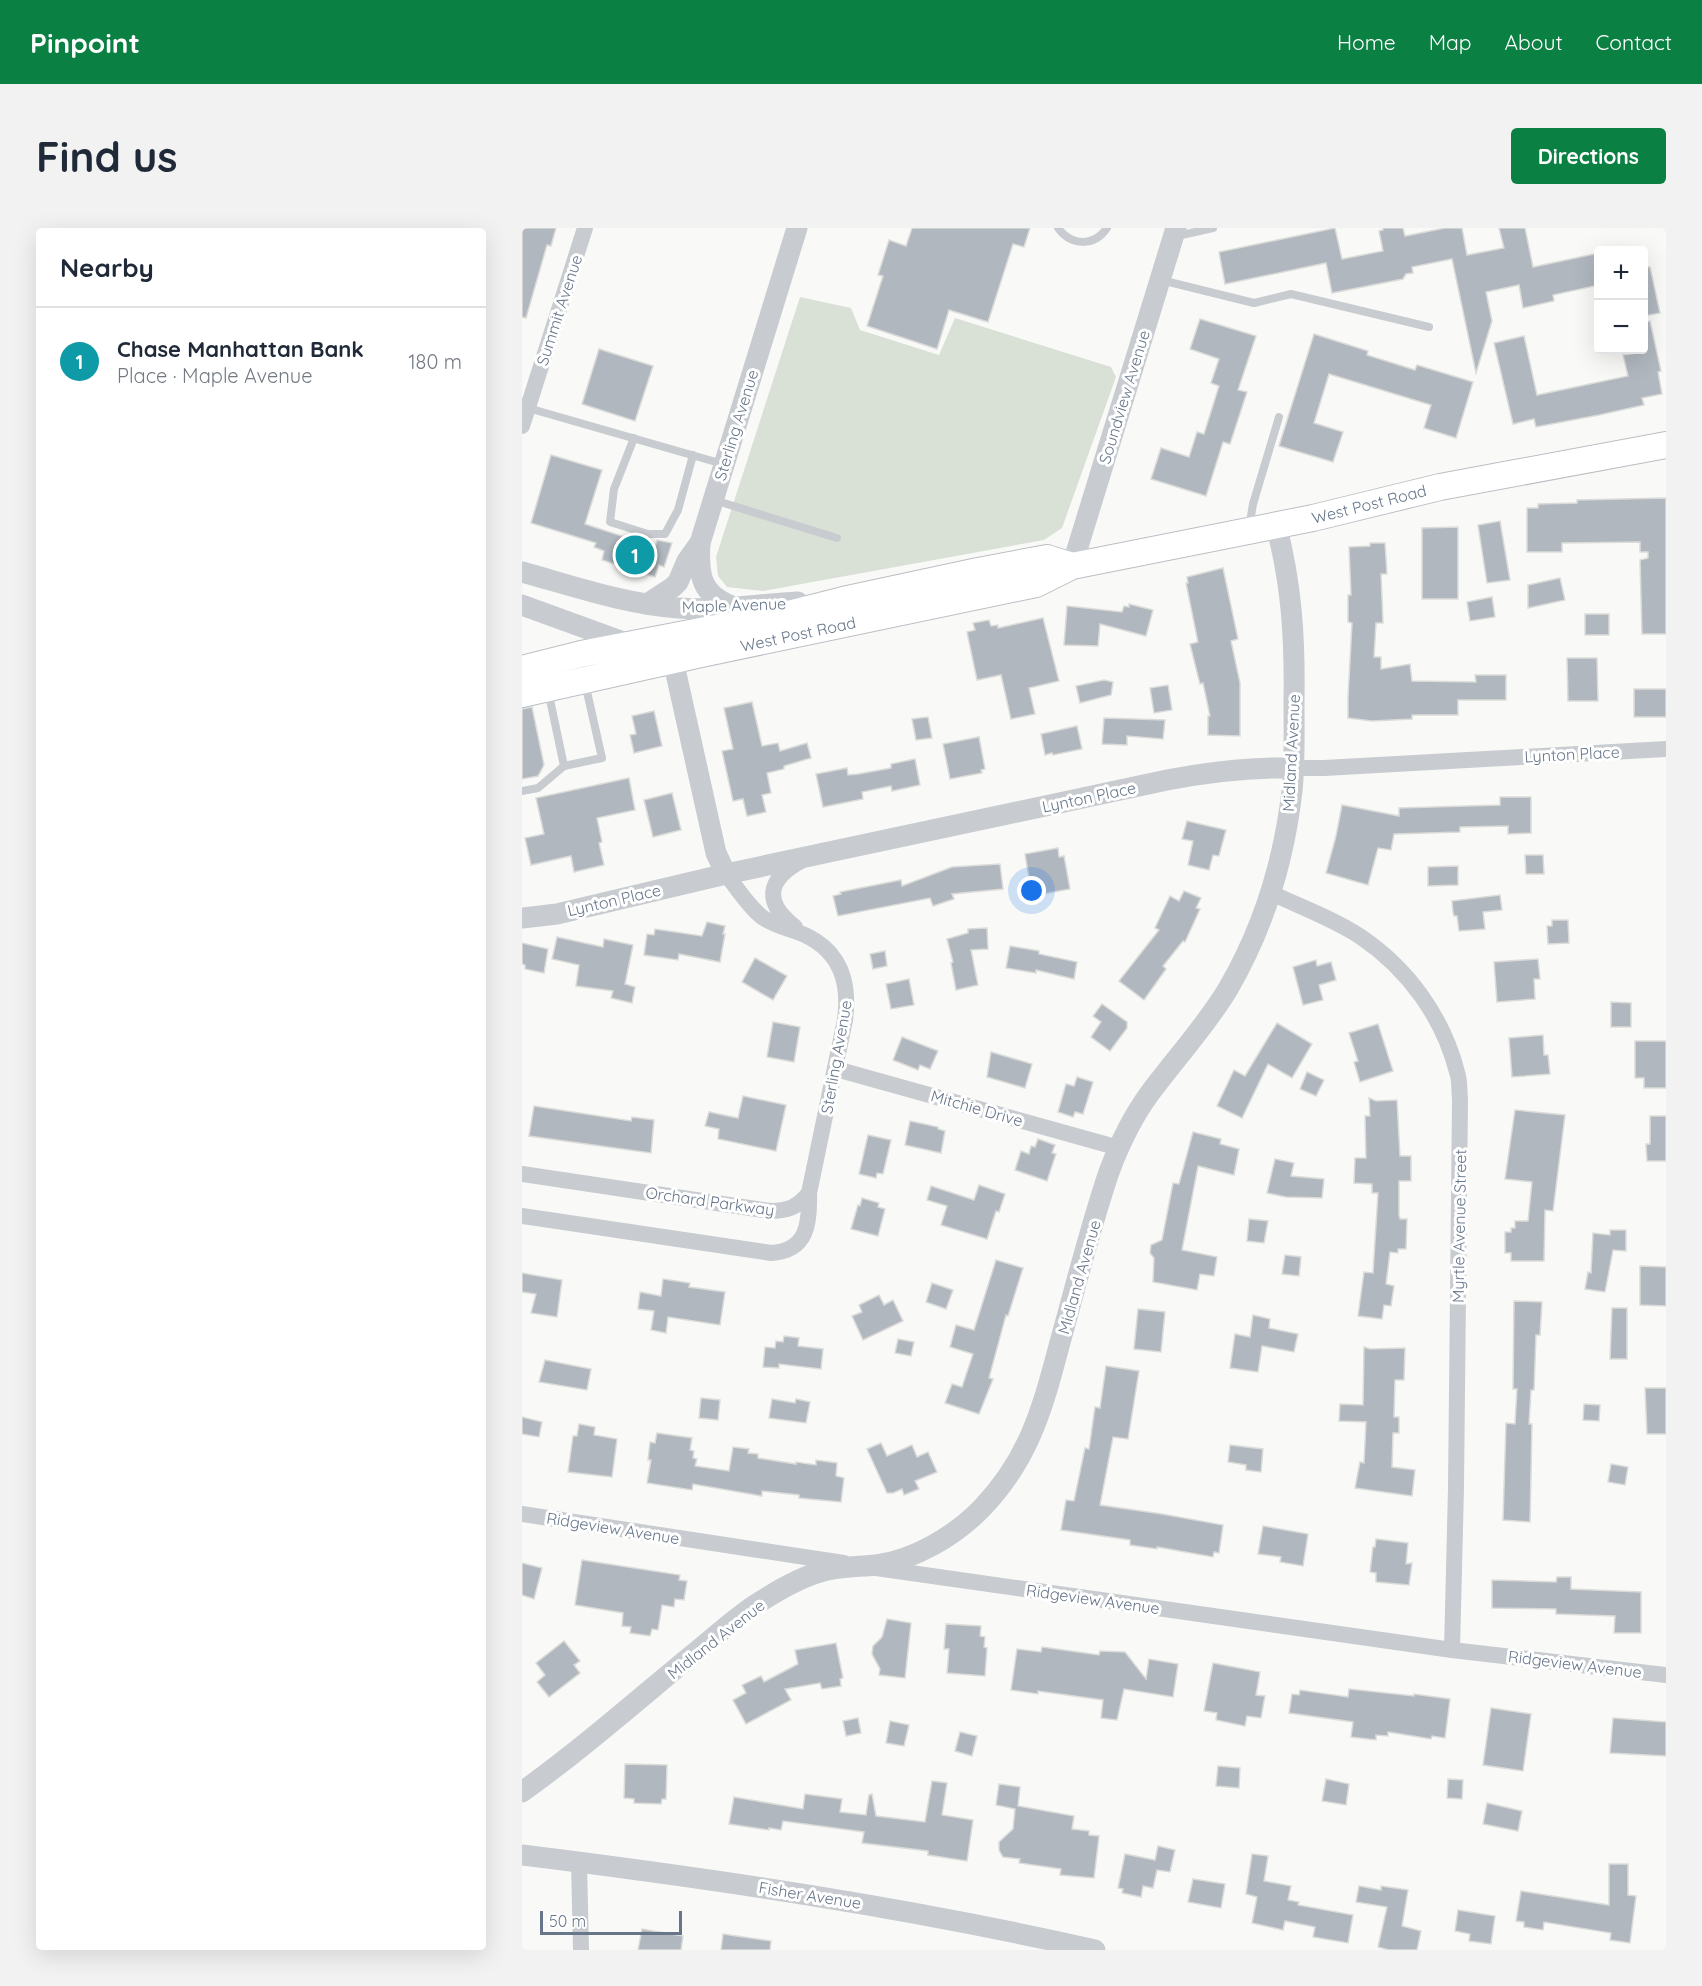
<!DOCTYPE html>
<html lang="en">
<head>
<meta charset="utf-8">
<style>
  :root { --surface:#fff; --page:#f2f2f3; --text:#1f2937; --muted:#747a83; --line:#e0e1e3; --accent:#0b8043 }
  body { margin:0; font-family:Quicksand,sans-serif; background:var(--page); color:var(--text) }
  .controls { position:absolute; right:18px; top:18px; display:grid; overflow:hidden; border-radius:6px; box-shadow:0 6px 24px #0002 }
  .controls button { width:54px; height:54px; display:grid; place-items:center; padding:0; border:0; border-bottom:2px solid var(--line); background:var(--surface); color:var(--text); font:30px sans-serif }
  .scale { position:absolute; left:18px; bottom:15px; width:142px; box-sizing:border-box; padding-left:6px; border:3px solid #67768a; border-top:0; font-size:16px; line-height:21px; white-space:nowrap; color:#67768a; -webkit-text-stroke:4px #fff; paint-order:stroke }
  .you { position:absolute; left:510px; top:663px; width:21px; height:21px; margin:-15px; border:4px solid #fff; border-radius:50%; background:#1a73e8; box-shadow:0 0 0 9px #1a73e833 }
  .badge { display:grid; place-items:center; width:39px; height:39px; border-radius:50%; background:var(--accent); color:#fff; font-size:20px; font-weight:700 }
  .pin { position:absolute; translate:-50% -50%; border:3px solid #fff; box-shadow:0 2px 6px #0006 }
  .list { margin:0; padding:0; list-style:none }
  h2 { display:flex; justify-content:space-between; align-items:center; height:78px; margin:0; padding:0 24px; font-size:26px }
  h2 small { font-size:20px; font-weight:400; color:var(--muted) }
  .list li { display:grid; grid-template-columns:39px 1fr auto; gap:18px; align-items:center; box-sizing:border-box; height:108px; padding:0 24px; border-top:2px solid var(--line) }
  .list b { display:block; font-size:22px; white-space:nowrap }
  .list p { margin:0; font-size:20px; white-space:nowrap; color:var(--muted) }
  .list em { font-size:20px; font-style:normal; color:var(--muted) }
  .map { position:relative; flex:none; width:1144px; height:1722px; overflow:hidden; border-radius:6px }
  header { display:flex; align-items:center; gap:36px; box-sizing:border-box; height:84px; padding:0 30px; background:var(--accent); color:#fff }
  header strong { font-size:28px }
  nav { display:flex; gap:33px; margin-inline-start:auto; font-size:21px }
  .intro { display:flex; align-items:center; justify-content:space-between; box-sizing:border-box; height:144px; padding:0 36px }
  h1 { margin:0; font-size:42px }
  .button { padding:15px 27px; border-radius:6px; background:var(--accent); color:#fff; font-size:21px; font-weight:700 }
  main { display:flex; gap:36px; padding:0 36px }
  aside { flex:1; background:var(--surface); border-radius:6px; box-shadow:0 6px 24px #0002 }
  .map>svg:first-child { display:block }
  .green { fill:#d9e0d6 }
  .building { fill:#b0b7be; stroke:#dbdcd9; stroke-width:1.5 }
  .lines { fill:none; stroke-linecap:round; stroke-linejoin:round }
  .primary-casing { stroke:#bbbec3; stroke-width:28 }
  .service { stroke:#c8cbcf; stroke-width:8 }
  .minor { stroke:#c8cbcf; stroke-width:16 }
  .tertiary { stroke:#c8cbcf; stroke-width:21 }
  .primary { stroke:#fff; stroke-width:26 }
  .labels { text-anchor:middle; stroke-width:6; stroke-linejoin:round; paint-order:stroke }
  .street-label { font-size:16px; fill:#67768a; stroke:#fff }
</style>
</head>
<body>
<header>
<strong>Pinpoint</strong>
<nav><a>Home</a><a>Map</a><a>About</a><a>Contact</a></nav>
</header>
<div class="intro"><h1>Find us</h1><a class="button">Directions</a></div>
<main>
<aside>
<h2>Nearby<small></small></h2>
<ul class="list">
<li><span class="badge" style="background:#0f9aa8">1</span><div><b>Chase Manhattan Bank</b><p>Place · Maple Avenue</p></div><em>180 m</em></li>
</ul>
</aside>
<div class="map">
<svg width="1144" height="1722" viewBox="0 0 1144 1722">
  <rect width="100%" height="100%" fill="#f9faf7"/>
  <path class="green" d="M278,69L329,80L338,102L417,127L433,90L589,139L594,149L540,300L522,312L241,363L205,359L196,348L194,329Z"/>
  <g class="building">
    <path d="M0,0H34L29,18L25,17L4,90L0,89Z"/>
    <path d="M390,0H508L502,19L491,16L466,94L427,82L415,121L345,98L361,48L356,47L367,12L384,18Z"/>
    <path d="M813,0L820,31L861,23L857,3L861,2V0H881L883,8L923,0H940L945,27L982,20L977,0H1003L1011,39L1077,25V57L1031,67L1032,73L1001,80L997,57L964,64L970,93L954,145L930,31L890,39L891,45L884,46L881,51L810,65L804,35L703,56L697,24Z"/>
    <path d="M1122,39H1128L1138,85L1122,88Z"/>
    <path d="M678,91L734,108L716,162L725,164L708,216L701,214L684,268L629,251L639,220L667,229L675,204L682,206L697,158L689,155L697,131L668,121Z"/>
    <path d="M1128,93L1139,143L1136,144L1140,166L1120,170L1122,177L1077,187L1014,199L1012,191L991,196L972,115L1002,108L1015,167L1106,148L1101,127L1122,124V94Z"/>
    <path d="M792,106L846,123L845,127L893,142L895,137L951,154L934,210L902,200L909,177L807,146L792,195L821,204L811,234L757,218Z"/>
    <path d="M77,121L131,138L113,193L60,176Z"/>
    <path d="M29,227L80,242L63,296L133,319L135,312L150,315L142,339L137,337L133,349L80,332L82,323L72,319L74,315L9,295Z"/>
    <path d="M1144,270V406H1120L1118,332L1126,330V324H1118V314L1040,315V324H1005V280H1016V276L1055,275V272Z"/>
    <path d="M978,293L988,352L965,355L956,297Z"/>
    <path d="M936,299V371H900V300Z"/>
    <path d="M848,315H863L865,346H859L861,395H854L852,429H859V441L888,436L890,453L954,454L953,447H984V472H936V487H890V491L850,493L826,490V470L830,395L826,394V367H829L827,319L848,318Z"/>
    <path d="M701,340L716,411L709,413L718,455V508L686,507V488H688L681,455L678,456L668,416L676,414L664,355H666L665,349Z"/>
    <path d="M1038,350L1043,372L1006,380V357Z"/>
    <path d="M970,369L973,389L948,393L945,374Z"/>
    <path d="M607,376L631,382L624,408L578,396L576,418L542,417L545,378L600,384L602,378L607,379Z"/>
    <rect x="1063" y="386" width="24" height="21"/>
    <path d="M521,390L537,453L507,460L513,486L489,491L479,447L455,452L445,404L453,402L451,395L467,392L469,398L476,397V400Z"/>
    <path d="M1045,430H1075L1076,473H1046Z"/>
    <path d="M582,452L591,454L589,467L558,475L554,458Z"/>
    <path d="M646,457L650,482L632,485L628,460Z"/>
    <rect x="1112" y="461" width="32" height="28"/>
    <path d="M230,474L240,518L256,515L258,523L285,515L289,530L262,538V541L245,545L249,565L240,567L244,584L225,588L221,571L211,573L200,523L211,521L202,480Z"/>
    <path d="M10,479L22,537L16,548L0,551V481Z"/>
    <path d="M132,483L140,518L112,525L108,507L114,506L110,488Z"/>
    <path d="M406,489L410,510L394,512L390,491Z"/>
    <path d="M582,490L643,492L641,511L605,508V517L580,516Z"/>
    <path d="M555,498L560,521L531,527L530,525L523,527L519,506Z"/>
    <path d="M457,509L463,541L459,542L460,545L428,551L421,516Z"/>
    <path d="M393,531L398,557L370,563L369,558L340,564L341,571L301,579L294,546L325,540L326,547L336,546L369,540V536Z"/>
    <path d="M107,550L113,582L75,590L80,614L77,615L82,637L52,644L49,628L9,637L3,610L22,606L14,570Z"/>
    <path d="M150,565L159,602L131,609L122,572Z"/>
    <path d="M978,569H1009V605L986,606V598L938,599V604L872,606L869,622L856,620L846,657L804,645L814,608L820,577L877,588V580L978,577Z"/>
    <path d="M665,593L704,602L697,628L691,627L687,642L666,637L671,613L660,611Z"/>
    <path d="M536,620L537,629L542,628L548,661L510,668L503,626Z"/>
    <path d="M1003,627H1021L1022,646H1004Z"/>
    <path d="M478,636L481,661L430,666L432,671L411,678L408,670L316,688L311,668L319,666L318,664L379,652L380,658L430,639Z"/>
    <path d="M936,638V657L906,658V639Z"/>
    <path d="M662,663L679,670L674,680L678,681L663,714L661,713L641,738L644,741L622,772L597,753L637,702L633,700L648,668L657,673Z"/>
    <path d="M978,667L980,682L961,684L963,701L937,703L935,688H932L931,684L930,673Z"/>
    <path d="M1030,692H1046L1047,715L1026,716L1025,698H1030Z"/>
    <path d="M185,694L203,698L201,706H203L198,734L157,726L156,732L122,727L125,706L132,707L133,701L180,708Z"/>
    <path d="M465,700L466,721L449,722L456,757L434,762L429,735L431,734L425,711L446,705V701Z"/>
    <path d="M35,709L81,719L82,711L111,717L103,756L113,759L110,775L89,770L91,763L54,758L57,737L30,731Z"/>
    <path d="M0,715L26,721L22,745L3,741V737L0,736Z"/>
    <path d="M488,718L517,723V726L555,734L552,751L514,742V745L484,740Z"/>
    <path d="M363,723L365,738L351,741L348,726Z"/>
    <path d="M233,730L265,748L251,772L220,754Z"/>
    <path d="M1016,731L1018,751H1012L1013,771L975,774L972,734Z"/>
    <path d="M794,732L795,738L809,734L814,752L797,757L801,772L781,777L771,739Z"/>
    <path d="M387,751L392,777L369,781L364,756Z"/>
    <path d="M1089,774L1109,775V799H1089Z"/>
    <path d="M580,776L605,794V800L588,823L569,809L579,794L571,788Z"/>
    <path d="M251,794L278,799L272,834L245,829Z"/>
    <path d="M755,795L790,816L770,850L746,836L720,890L695,878L712,842L723,848Z"/>
    <path d="M856,796L871,843L838,854L832,834L836,833L827,805Z"/>
    <path d="M1021,807L1022,827H1026L1028,846L990,849L987,810Z"/>
    <path d="M380,809L416,823L408,841L398,837L396,842L371,832Z"/>
    <path d="M1113,813H1144V860H1122V850H1113Z"/>
    <path d="M469,824L510,836L503,860L465,849Z"/>
    <path d="M785,844L802,852L794,868L778,861Z"/>
    <path d="M555,849L571,854L561,886L553,884L551,889L536,884L544,856L552,858Z"/>
    <path d="M221,868L264,877L254,923L196,911L197,901L183,898L187,884L216,890Z"/>
    <path d="M847,870L854,873L875,872L878,928H889V953H877V987L878,991H885L884,1021H876V1025L868,1024L864,1056L872,1058L869,1078L862,1077L860,1091L836,1088L842,1044L851,1045L856,965H850V956L832,955L833,930H844L843,888H848Z"/>
    <path d="M12,878L109,893L110,889L132,892L129,925L7,908Z"/>
    <path d="M993,882L1043,887L1031,983L1023,982L1022,1033H989V1025H983V1004H989V1000H993V993H1006L1010,954L983,951Z"/>
    <path d="M1128,888H1144V933H1125L1124,916H1128Z"/>
    <path d="M388,893L416,899V901L423,903L419,925L383,917Z"/>
    <path d="M671,904L699,911L698,916L717,921L712,947L676,938L660,1022L695,1029L692,1048L678,1046L675,1062L631,1054L632,1030L628,1025L629,1017L640,1012L651,955L657,956Z"/>
    <path d="M346,907L369,912L361,946L355,945L354,950L337,946Z"/>
    <path d="M516,911L533,917L530,925L534,926L525,953L493,942L499,923L507,926L509,918L513,919Z"/>
    <path d="M753,931L772,935L769,948L802,951L800,970L764,969L745,965Z"/>
    <path d="M457,957L483,966L477,984L474,983L465,1011L419,997L425,978L405,972L409,958L452,972Z"/>
    <path d="M340,970L357,975L356,979L363,981L356,1008L329,1001L336,977L338,978Z"/>
    <path d="M727,991L746,993L742,1015L725,1013Z"/>
    <path d="M1088,1002H1104V1023L1091,1022L1083,1064L1063,1061L1066,1044L1069,1045L1071,1005L1088,1007Z"/>
    <path d="M763,1027L779,1029L777,1048L760,1046Z"/>
    <path d="M474,1032L501,1040L486,1088L484,1087L467,1150L471,1151L457,1186L423,1175L430,1156L440,1159L451,1126L428,1119L434,1097L452,1102Z"/>
    <path d="M1118,1038L1144,1039V1078L1118,1077Z"/>
    <path d="M0,1045L40,1052L35,1089L9,1085L14,1066L0,1064Z"/>
    <path d="M141,1051L168,1055L167,1059L203,1064L198,1097L146,1089L144,1105L129,1102L132,1083L116,1081L118,1064L139,1068Z"/>
    <path d="M410,1055L431,1062L424,1081L404,1074Z"/>
    <path d="M357,1067L362,1077L371,1072L381,1093L341,1112L330,1088L340,1084L337,1077Z"/>
    <path d="M992,1073L1020,1074L1018,1107H1014L1012,1162H1009L1007,1196H1010L1008,1294L981,1292L984,1195L993,1196L995,1161H991Z"/>
    <path d="M1090,1080H1105V1131H1088Z"/>
    <path d="M616,1081L643,1084L639,1124L612,1121Z"/>
    <path d="M731,1087L748,1091L747,1100L776,1106L772,1124L740,1118L736,1144L708,1140L713,1106L728,1109Z"/>
    <path d="M262,1108L277,1110L276,1118L301,1121L299,1141L257,1136V1140L241,1139L243,1119L253,1120L254,1113L261,1114Z"/>
    <path d="M376,1111L392,1114L389,1128L373,1125Z"/>
    <path d="M842,1119L848,1121L883,1120L882,1152H873L872,1189H877V1205H871L870,1239L893,1242L890,1268L833,1260L838,1234L842,1235L844,1194L817,1193L818,1176L841,1177Z"/>
    <path d="M23,1132L69,1141L65,1162L17,1154Z"/>
    <path d="M584,1138L617,1143L606,1211L591,1209L578,1277L640,1286L701,1297L697,1325L692,1324L691,1329L635,1319V1321L608,1317V1312L539,1302L544,1272L552,1273L563,1220L567,1221L573,1179L578,1180Z"/>
    <path d="M1123,1160H1144V1206H1125Z"/>
    <path d="M179,1170L198,1172L196,1192L177,1190Z"/>
    <path d="M250,1171L273,1175L274,1171L288,1174L284,1195L247,1190Z"/>
    <path d="M1062,1176L1078,1177L1077,1193L1061,1192Z"/>
    <path d="M0,1189L20,1194L17,1209L0,1206Z"/>
    <path d="M57,1196L73,1199L72,1207L95,1211L90,1249L46,1244L51,1208H55Z"/>
    <path d="M135,1205L170,1210L168,1222L172,1223L171,1230L175,1231L173,1238L207,1243L211,1219L227,1221L226,1225L236,1226V1230L274,1236V1234L294,1237V1232L315,1235L314,1248L322,1250L319,1274L277,1270V1267L240,1263V1268L171,1256L170,1262L125,1255L129,1232H126L128,1214L133,1215Z"/>
    <path d="M359,1215L365,1228L390,1217L395,1229L406,1224L415,1244L393,1253L397,1261L382,1267L380,1261L371,1265H365L345,1221Z"/>
    <path d="M708,1217L741,1221L739,1244L724,1242V1237L706,1234Z"/>
    <path d="M1089,1236L1106,1239L1103,1257L1086,1254Z"/>
    <path d="M741,1298L786,1306L781,1338L758,1334L759,1329L736,1326Z"/>
    <path d="M854,1311L886,1315L884,1336L890,1335L887,1357L854,1354V1345L848,1344L851,1319H853Z"/>
    <path d="M60,1332L158,1347L157,1352L165,1353L162,1372L153,1371L152,1379L140,1377L136,1402L130,1401L128,1408L108,1405L109,1399L100,1398L101,1385L53,1377Z"/>
    <path d="M0,1335L20,1340L12,1371L0,1367Z"/>
    <path d="M1035,1349H1049V1361L1119,1364V1405H1092L1093,1388L1034,1386V1381L970,1380V1352L1034,1354Z"/>
    <path d="M365,1391L389,1395L383,1450L357,1447L358,1441L350,1426L351,1418L360,1409Z"/>
    <path d="M424,1396L459,1398L458,1408L463,1409L462,1419L465,1420L463,1448L425,1445L427,1421H422Z"/>
    <path d="M42,1413L58,1433L52,1437L58,1445L27,1469L15,1454L23,1447L14,1435Z"/>
    <path d="M314,1415L321,1450L318,1451L319,1458L300,1461L298,1455L263,1461L269,1472L224,1496L211,1472L224,1465L220,1457L239,1448L242,1454L276,1436L273,1422Z"/>
    <path d="M520,1419L577,1427L578,1423L603,1424L624,1451L627,1431L656,1436L651,1469L602,1461L595,1492L579,1490L581,1472L516,1463V1466L489,1462L495,1421L519,1424Z"/>
    <path d="M691,1435L738,1444L734,1467L743,1468L739,1490L725,1488L723,1498L694,1492L695,1485L682,1483Z"/>
    <path d="M827,1461L892,1468V1466L928,1471L923,1510L910,1508L909,1511L866,1504V1508L854,1507V1512L829,1509L831,1494L767,1485L770,1466L777,1467L778,1462L826,1469Z"/>
    <path d="M969,1480L1009,1486L1001,1543L961,1537Z"/>
    <path d="M336,1490L339,1505L324,1508L321,1493Z"/>
    <path d="M1091,1490L1144,1494V1528L1088,1525Z"/>
    <path d="M368,1493L387,1497L382,1518L364,1515Z"/>
    <path d="M438,1504L455,1508L450,1528L433,1523Z"/>
    <path d="M103,1536L145,1537L144,1571H140L139,1576L112,1575V1571L102,1570Z"/>
    <path d="M696,1538L718,1540L717,1560L694,1558Z"/>
    <path d="M804,1551L827,1556L824,1577L800,1573Z"/>
    <path d="M926,1551L941,1552L940,1571L925,1570Z"/>
    <path d="M410,1553L425,1555L420,1587L451,1592L445,1633L406,1627V1623L340,1615L342,1604L261,1593L259,1602L247,1600V1602L207,1596L212,1569L281,1581L283,1566L320,1571L318,1584L344,1587L347,1567L350,1566L354,1588L403,1594Z"/>
    <path d="M477,1556L498,1559L496,1578L552,1588L550,1601L567,1603V1607L577,1608L572,1650L538,1647L539,1641L497,1635L498,1631L481,1629L477,1622V1614L491,1601L493,1581L474,1577Z"/>
    <path d="M965,1575L1000,1583L996,1603L961,1596Z"/>
    <path d="M636,1618L653,1622L648,1644L635,1642L631,1660L621,1658L619,1669L600,1665L601,1661L596,1660L603,1626L633,1632Z"/>
    <path d="M730,1626L746,1628L742,1653L769,1658L766,1672L777,1674L776,1677L831,1687L826,1715L791,1709L793,1699L763,1693L761,1702L730,1695L735,1669L724,1666Z"/>
    <path d="M1087,1636H1106V1667L1114,1668L1108,1715L1088,1712L1089,1705L1022,1694L1021,1702L1002,1699V1694L994,1693L999,1663L1087,1677Z"/>
    <path d="M671,1651L703,1656L699,1680L666,1674Z"/>
    <path d="M837,1658L859,1662V1658L886,1662L880,1698L899,1703L895,1722H867L856,1719L865,1679L834,1674Z"/>
    <path d="M936,1682L973,1688L969,1716L947,1713L948,1706L933,1703Z"/>
    <path d="M120,1701L161,1708L159,1722H116Z"/>
    <path d="M201,1706L249,1713L248,1722H199Z"/>
  </g>
  <g class="lines">
    <defs>
      <g id="primary">
        <path d="M0,441L59,426L266,386L321,372L456,343L525,330L550,338"/>
        <path d="M0,466L179,426L514,356L550,338L791,290L918,259L1144,217"/>
      </g>
    </defs>
    <use href="#primary" class="primary-casing"/>
    <g class="service">
      <path d="M536,0C549,18 572,19 585,0"/>
      <path d="M655,8L691,0"/>
      <path d="M639,52L732,75L769,66L907,99"/>
      <path d="M6,180L201,236"/>
      <path d="M112,210L92,261L88,294L126,306H143L156,282L171,227"/>
      <path d="M192,272L315,310"/>
      <path d="M727,300L731,276L757,189"/>
      <path d="M26,462L42,538"/>
      <path d="M0,563L16,560L42,538L80,530L63,455"/>
    </g>
    <g class="minor">
      <path d="M0,198L63,0"/>
      <path d="M771,540H802L1144,521"/>
      <path d="M749,665C779,679 812,691 839,709C886,741 921,789 935,844C938,852 937,862 938,871L934,1260L930,1422"/>
      <path d="M273,699C242,675 244,652 279,633"/>
      <path d="M314,841L597,920"/>
      <path d="M0,946L248,983C266,983 276,979 287,965"/>
      <path d="M0,988L249,1025C285,1023 288,996 287,965L323,792C328,755 319,724 283,707C269,701 253,698 240,689C226,678 215,660 204,646"/>
      <path d="M0,1286L322,1335"/>
      <path d="M354,1340L930,1422L1144,1447"/>
      <path d="M57,1634L59,1722"/>
    </g>
    <g class="tertiary">
      <path d="M178,315C176,348 179,367 212,379"/>
      <path d="M550,338L654,0"/>
      <path d="M0,344C51,358 103,376 156,380C196,383 236,376 276,374"/>
      <path d="M125,376L151,359L156,354L165,333L178,315L275,0"/>
      <path d="M0,377L151,432L194,625L204,646"/>
      <path d="M0,690L35,686L204,646L645,552C687,544 728,539 771,540"/>
      <path d="M0,1564C57,1523 110,1477 164,1432C187,1414 209,1393 233,1377C253,1364 276,1350 298,1344C316,1338 336,1339 354,1337C392,1332 433,1308 460,1280C510,1228 522,1174 540,1107C555,1053 569,997 587,944C597,917 611,888 628,865C654,830 683,799 706,761C741,701 762,632 770,563C773,533 772,503 772,474C773,412 770,357 754,297"/>
      <path d="M0,1627C193,1651 384,1679 573,1722"/>
    </g>
    <use href="#primary" class="primary"/>
  </g>
  <g class="labels">
    <g class="street-label">
      <text transform="translate(37 82) rotate(-72)" y="6">Summit Avenue</text>
      <text transform="translate(602 169) rotate(-73)" y="6">Soundview Avenue</text>
      <text transform="translate(214 197) rotate(-73)" y="6">Sterling Avenue</text>
      <text transform="translate(847 276) rotate(-14)" y="6">West Post Road</text>
      <text transform="translate(212 377) rotate(-2)" y="6">Maple Avenue</text>
      <text transform="translate(276 406) rotate(-12)" y="6">West Post Road</text>
      <text transform="translate(769 525) rotate(-87)" y="6">Midland Avenue</text>
      <text transform="translate(1050 526) rotate(-3)" y="6">Lynton Place</text>
      <text transform="translate(567 569) rotate(-12)" y="6">Lynton Place</text>
      <text transform="translate(92 672) rotate(-13)" y="6">Lynton Place</text>
      <text transform="translate(314 829) rotate(-80)" y="6">Sterling Avenue</text>
      <text transform="translate(455 880) rotate(16)" y="6">Mitchie Drive</text>
      <text transform="translate(188 973) rotate(8)" y="6">Orchard Parkway</text>
      <text transform="translate(937 998) rotate(-89)" y="6">Myrtle Avenue Street</text>
      <text transform="translate(557 1049) rotate(-74)" y="6">Midland Avenue</text>
      <text transform="translate(91 1300) rotate(9)" y="6">Ridgeview Avenue</text>
      <text transform="translate(571 1371) rotate(8)" y="6">Ridgeview Avenue</text>
      <text transform="translate(194 1411) rotate(-38)" y="6">Midland Avenue</text>
      <text transform="translate(1053 1436) rotate(7)" y="6">Ridgeview Avenue</text>
      <text transform="translate(288 1667) rotate(9)" y="6">Fisher Avenue</text>
    </g>
  </g>
</svg>
<div class="controls">
<button>+</button>
<button>−</button>
</div>
<div class="scale">50 m</div>
<div class="you"></div>
<div class="pin badge" style="left:113px;top:327px;background:#0f9aa8">1</div>
</div>
</main>
</body>
</html>
